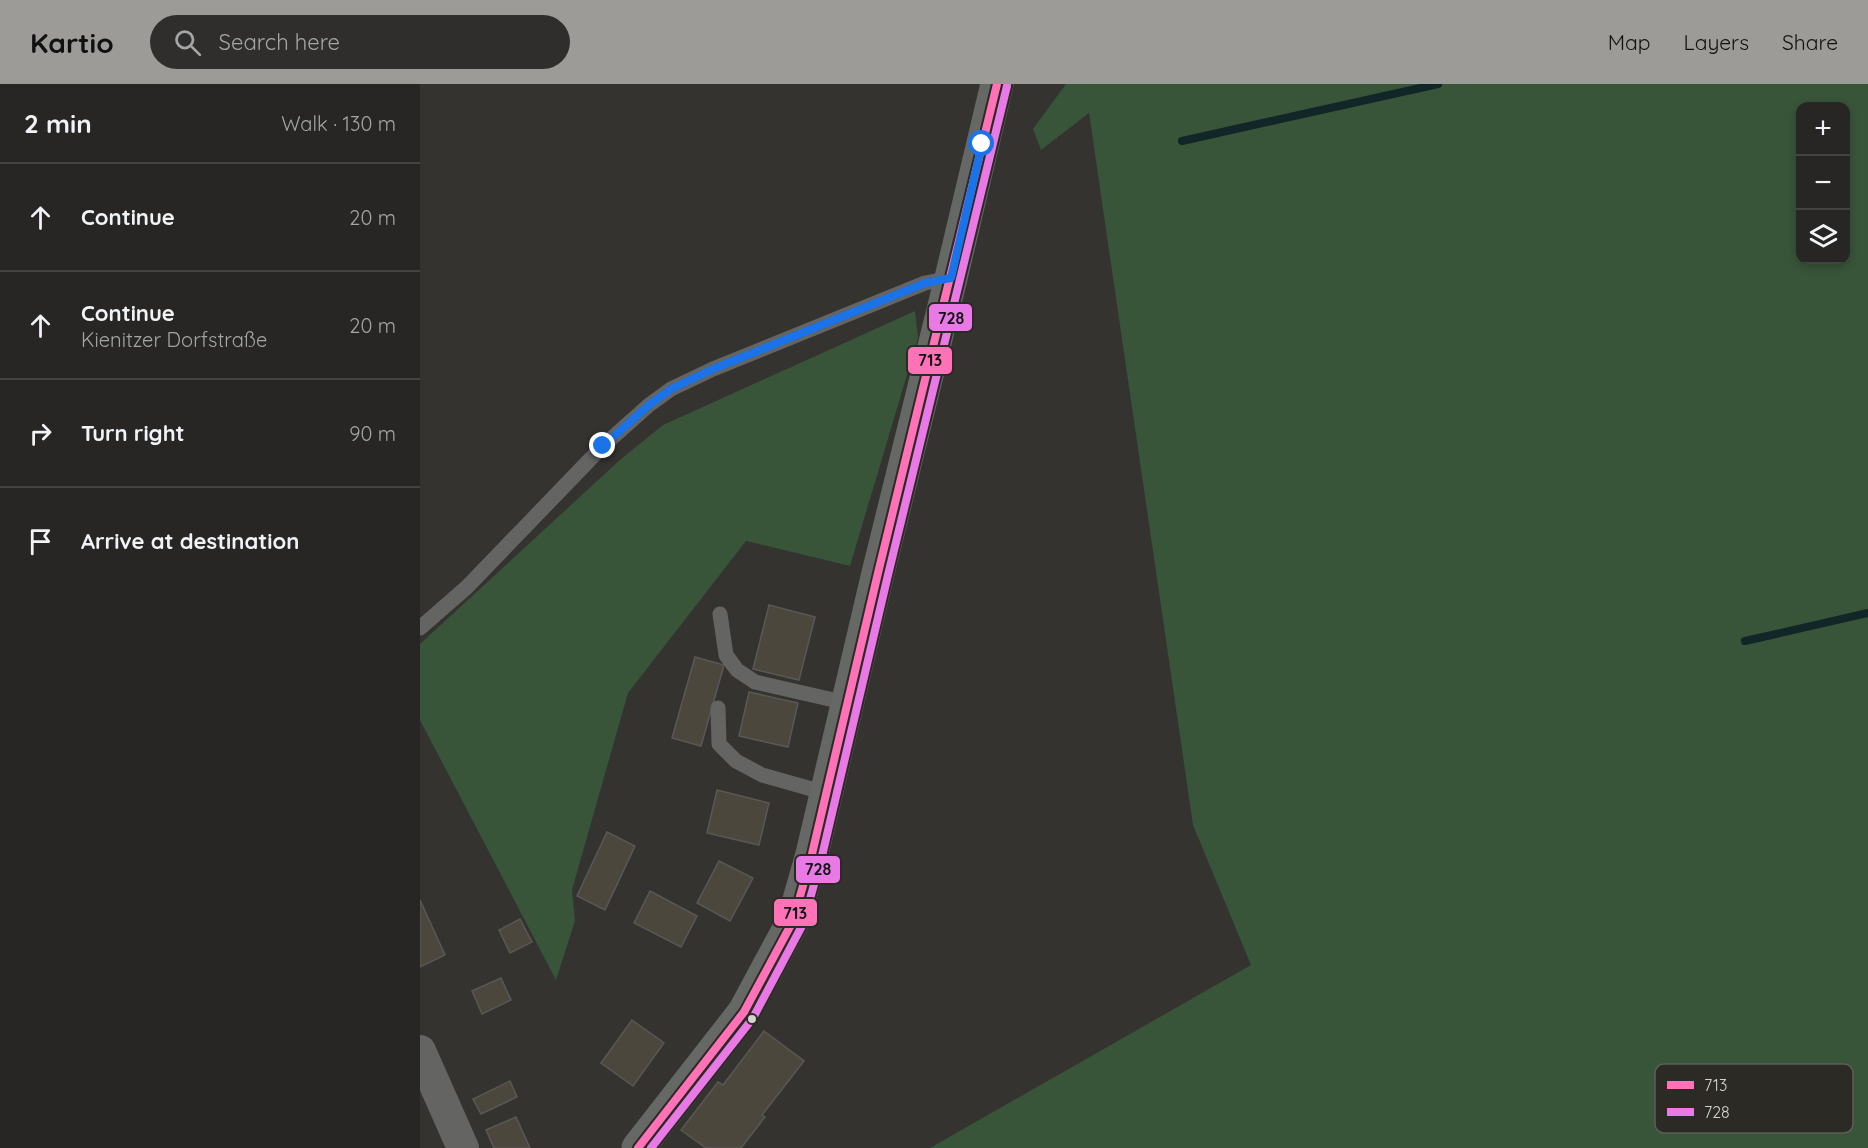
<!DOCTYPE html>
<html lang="en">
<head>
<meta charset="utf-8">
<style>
  :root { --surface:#272624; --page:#2f2e2c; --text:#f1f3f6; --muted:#a4a5a6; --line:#434341; --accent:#9c9b97 }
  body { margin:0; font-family:Quicksand,sans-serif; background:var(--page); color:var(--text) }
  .controls { position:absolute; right:18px; top:18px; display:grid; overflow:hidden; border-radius:12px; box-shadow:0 3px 9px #0003 }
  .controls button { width:54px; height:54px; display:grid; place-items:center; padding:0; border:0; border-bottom:2px solid var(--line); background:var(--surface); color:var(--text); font:30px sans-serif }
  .stop { position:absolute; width:18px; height:18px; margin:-14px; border:4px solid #1a73e8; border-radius:50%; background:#fff }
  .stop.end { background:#1a73e8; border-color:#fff; box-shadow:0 2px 6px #0008 }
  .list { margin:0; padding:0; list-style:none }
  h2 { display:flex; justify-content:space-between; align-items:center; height:78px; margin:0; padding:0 24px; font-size:26px }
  h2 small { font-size:20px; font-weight:400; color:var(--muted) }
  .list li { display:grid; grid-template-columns:39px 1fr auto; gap:18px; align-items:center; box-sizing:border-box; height:108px; padding:0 24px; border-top:2px solid var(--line) }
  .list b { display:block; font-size:22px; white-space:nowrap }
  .list p { margin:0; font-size:20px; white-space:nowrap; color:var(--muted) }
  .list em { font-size:20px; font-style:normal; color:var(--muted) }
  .icon { flex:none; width:33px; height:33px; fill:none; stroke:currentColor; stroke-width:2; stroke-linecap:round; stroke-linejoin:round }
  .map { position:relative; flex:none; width:1448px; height:1064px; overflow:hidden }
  header { display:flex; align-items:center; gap:36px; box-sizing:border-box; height:84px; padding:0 30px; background:var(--accent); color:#111 }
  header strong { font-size:28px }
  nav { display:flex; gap:33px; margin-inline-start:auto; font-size:21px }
  .search { width:420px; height:54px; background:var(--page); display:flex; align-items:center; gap:15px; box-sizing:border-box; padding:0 21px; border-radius:33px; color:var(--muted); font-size:22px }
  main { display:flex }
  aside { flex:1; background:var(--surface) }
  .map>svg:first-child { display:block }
  .green { fill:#385439; fill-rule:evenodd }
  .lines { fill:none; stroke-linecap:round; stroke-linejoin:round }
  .stream { stroke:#102627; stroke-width:8 }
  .building { fill:#4b473c; stroke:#595856; stroke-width:1.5 }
  .lane { stroke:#646463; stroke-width:15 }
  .street { stroke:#646463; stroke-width:32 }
  .secondary { stroke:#666866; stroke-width:33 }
  .bus-1-casing { stroke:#2c2a24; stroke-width:12 }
  .bus-2-casing { stroke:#2c2a24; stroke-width:12 }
  .bus-1 { stroke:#ff72b8; stroke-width:8 }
  .bus-2 { stroke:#e979e5; stroke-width:8 }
  .route { stroke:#1a73e8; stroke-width:8 }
  .bus-dot { fill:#d4d3cf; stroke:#2c2a24; stroke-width:2 }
  .key { fill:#2c2a24; stroke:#5e5d57; stroke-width:1.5 }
  .key-label { font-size:16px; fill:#d4d3cf }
  .line-badge { stroke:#2c2a24; stroke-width:2 }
  .pale-badge-label { font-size:16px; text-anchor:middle; font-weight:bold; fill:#111 }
</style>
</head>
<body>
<header>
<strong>Kartio</strong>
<div class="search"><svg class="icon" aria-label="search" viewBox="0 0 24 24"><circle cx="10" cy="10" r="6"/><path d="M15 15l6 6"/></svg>Search here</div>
<nav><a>Map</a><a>Layers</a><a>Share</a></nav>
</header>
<main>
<aside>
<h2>2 min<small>Walk · 130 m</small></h2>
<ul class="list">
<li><svg class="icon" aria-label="ahead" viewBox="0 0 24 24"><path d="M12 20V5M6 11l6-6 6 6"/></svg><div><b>Continue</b></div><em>20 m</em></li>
<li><svg class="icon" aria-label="ahead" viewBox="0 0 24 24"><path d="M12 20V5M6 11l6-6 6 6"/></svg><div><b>Continue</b><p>Kienitzer Dorfstraße</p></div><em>20 m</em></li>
<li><svg class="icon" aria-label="right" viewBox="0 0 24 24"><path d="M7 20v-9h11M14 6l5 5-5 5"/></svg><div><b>Turn right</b></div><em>90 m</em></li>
<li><svg class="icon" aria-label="arrive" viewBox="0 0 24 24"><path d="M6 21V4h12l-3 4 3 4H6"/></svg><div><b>Arrive at destination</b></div></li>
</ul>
</aside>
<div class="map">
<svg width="1448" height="1064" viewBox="0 0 1448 1064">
  <rect width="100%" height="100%" fill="#343330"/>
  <g class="green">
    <path d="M646,0H1448V1064H510L831,881L773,741L669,29L621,66L613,45ZM1380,22H1426V176H1380Z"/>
    <path d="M495,227L498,254L430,482L326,457L208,609L152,806L155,837L136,896L0,636V560L201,375L243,341Z"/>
  </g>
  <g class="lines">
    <g class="stream">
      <path d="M762,57L1018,0"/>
      <path d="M1325,557L1448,529"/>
    </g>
  </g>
  <g class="building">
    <path d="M349,521L395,533L379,596L333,585Z"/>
    <path d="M275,573L304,581L281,662L252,654Z"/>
    <path d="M329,608L378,619L368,663L319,652Z"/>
    <path d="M297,706L349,719L339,761L287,749Z"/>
    <path d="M187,748L215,762L185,826L157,812Z"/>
    <path d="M299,777L333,794L310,837L277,819Z"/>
    <path d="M230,807L277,832L261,863L214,839Z"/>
    <path d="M0,816L25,871L0,883Z"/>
    <path d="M100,835L112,858L90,869L79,846Z"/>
    <path d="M81,894L91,916L62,930L52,907Z"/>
    <path d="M212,936L244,959L213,1002L181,979Z"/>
    <path d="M344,947L384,977L342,1031L345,1033L321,1064H286L261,1046L298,998L303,1001Z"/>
    <path d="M90,997L97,1013L61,1030L53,1015Z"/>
    <path d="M96,1033L110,1064H74L66,1046Z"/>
  </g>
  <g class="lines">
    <g class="lane">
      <path d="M300,530L306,571L317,586L335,598L427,619"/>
      <path d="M0,544L47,503L183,362L229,321L251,305L293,285L505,199L531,194"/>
      <path d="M298,624L299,660L316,677L342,691L406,709"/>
    </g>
    <path class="street" d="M0,967L43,1064"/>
    <path class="secondary" d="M218,1064L324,928L373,837L392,770L458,489L531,194L577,0"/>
    <defs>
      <path id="bus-1" d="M218,1064L324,928L373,837L392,770L458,489L577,0"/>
      <path id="bus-2" d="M231,1064L333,934L383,840L402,772L468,491L587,2"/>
    </defs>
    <use href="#bus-1" class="bus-1-casing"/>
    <use href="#bus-2" class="bus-2-casing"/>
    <use href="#bus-1" class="bus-1"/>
    <use href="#bus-2" class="bus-2"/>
  </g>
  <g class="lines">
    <path class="route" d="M183,362L229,321L251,305L293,285L505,199L531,194L562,60"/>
  </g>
  <circle class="bus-dot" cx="332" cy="935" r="5"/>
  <rect x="1235" y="980" width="198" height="69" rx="9" class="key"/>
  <rect x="1247" y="997" width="27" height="8" fill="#ff72b8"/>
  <rect x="1247" y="1024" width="27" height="8" fill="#e979e5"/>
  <g class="key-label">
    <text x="1284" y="1007">713</text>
    <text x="1284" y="1034">728</text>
  </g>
  <g class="line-badge">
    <rect x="508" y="219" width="45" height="29" rx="6" fill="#e979e5"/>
    <rect x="487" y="262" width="46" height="29" rx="6" fill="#ff72b8"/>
    <rect x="375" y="771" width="46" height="29" rx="6" fill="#e979e5"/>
    <rect x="353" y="814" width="45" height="29" rx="6" fill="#ff72b8"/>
  </g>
  <g class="pale-badge-label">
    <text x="531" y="240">728</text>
    <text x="510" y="282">713</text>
    <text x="398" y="791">728</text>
    <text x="375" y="835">713</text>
  </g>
</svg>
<div class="controls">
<button>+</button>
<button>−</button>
<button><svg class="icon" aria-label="layers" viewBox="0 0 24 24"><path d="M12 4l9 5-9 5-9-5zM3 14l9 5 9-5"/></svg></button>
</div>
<div class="stop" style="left:562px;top:60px"></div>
<div class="stop end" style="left:183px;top:362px"></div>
</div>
</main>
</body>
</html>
